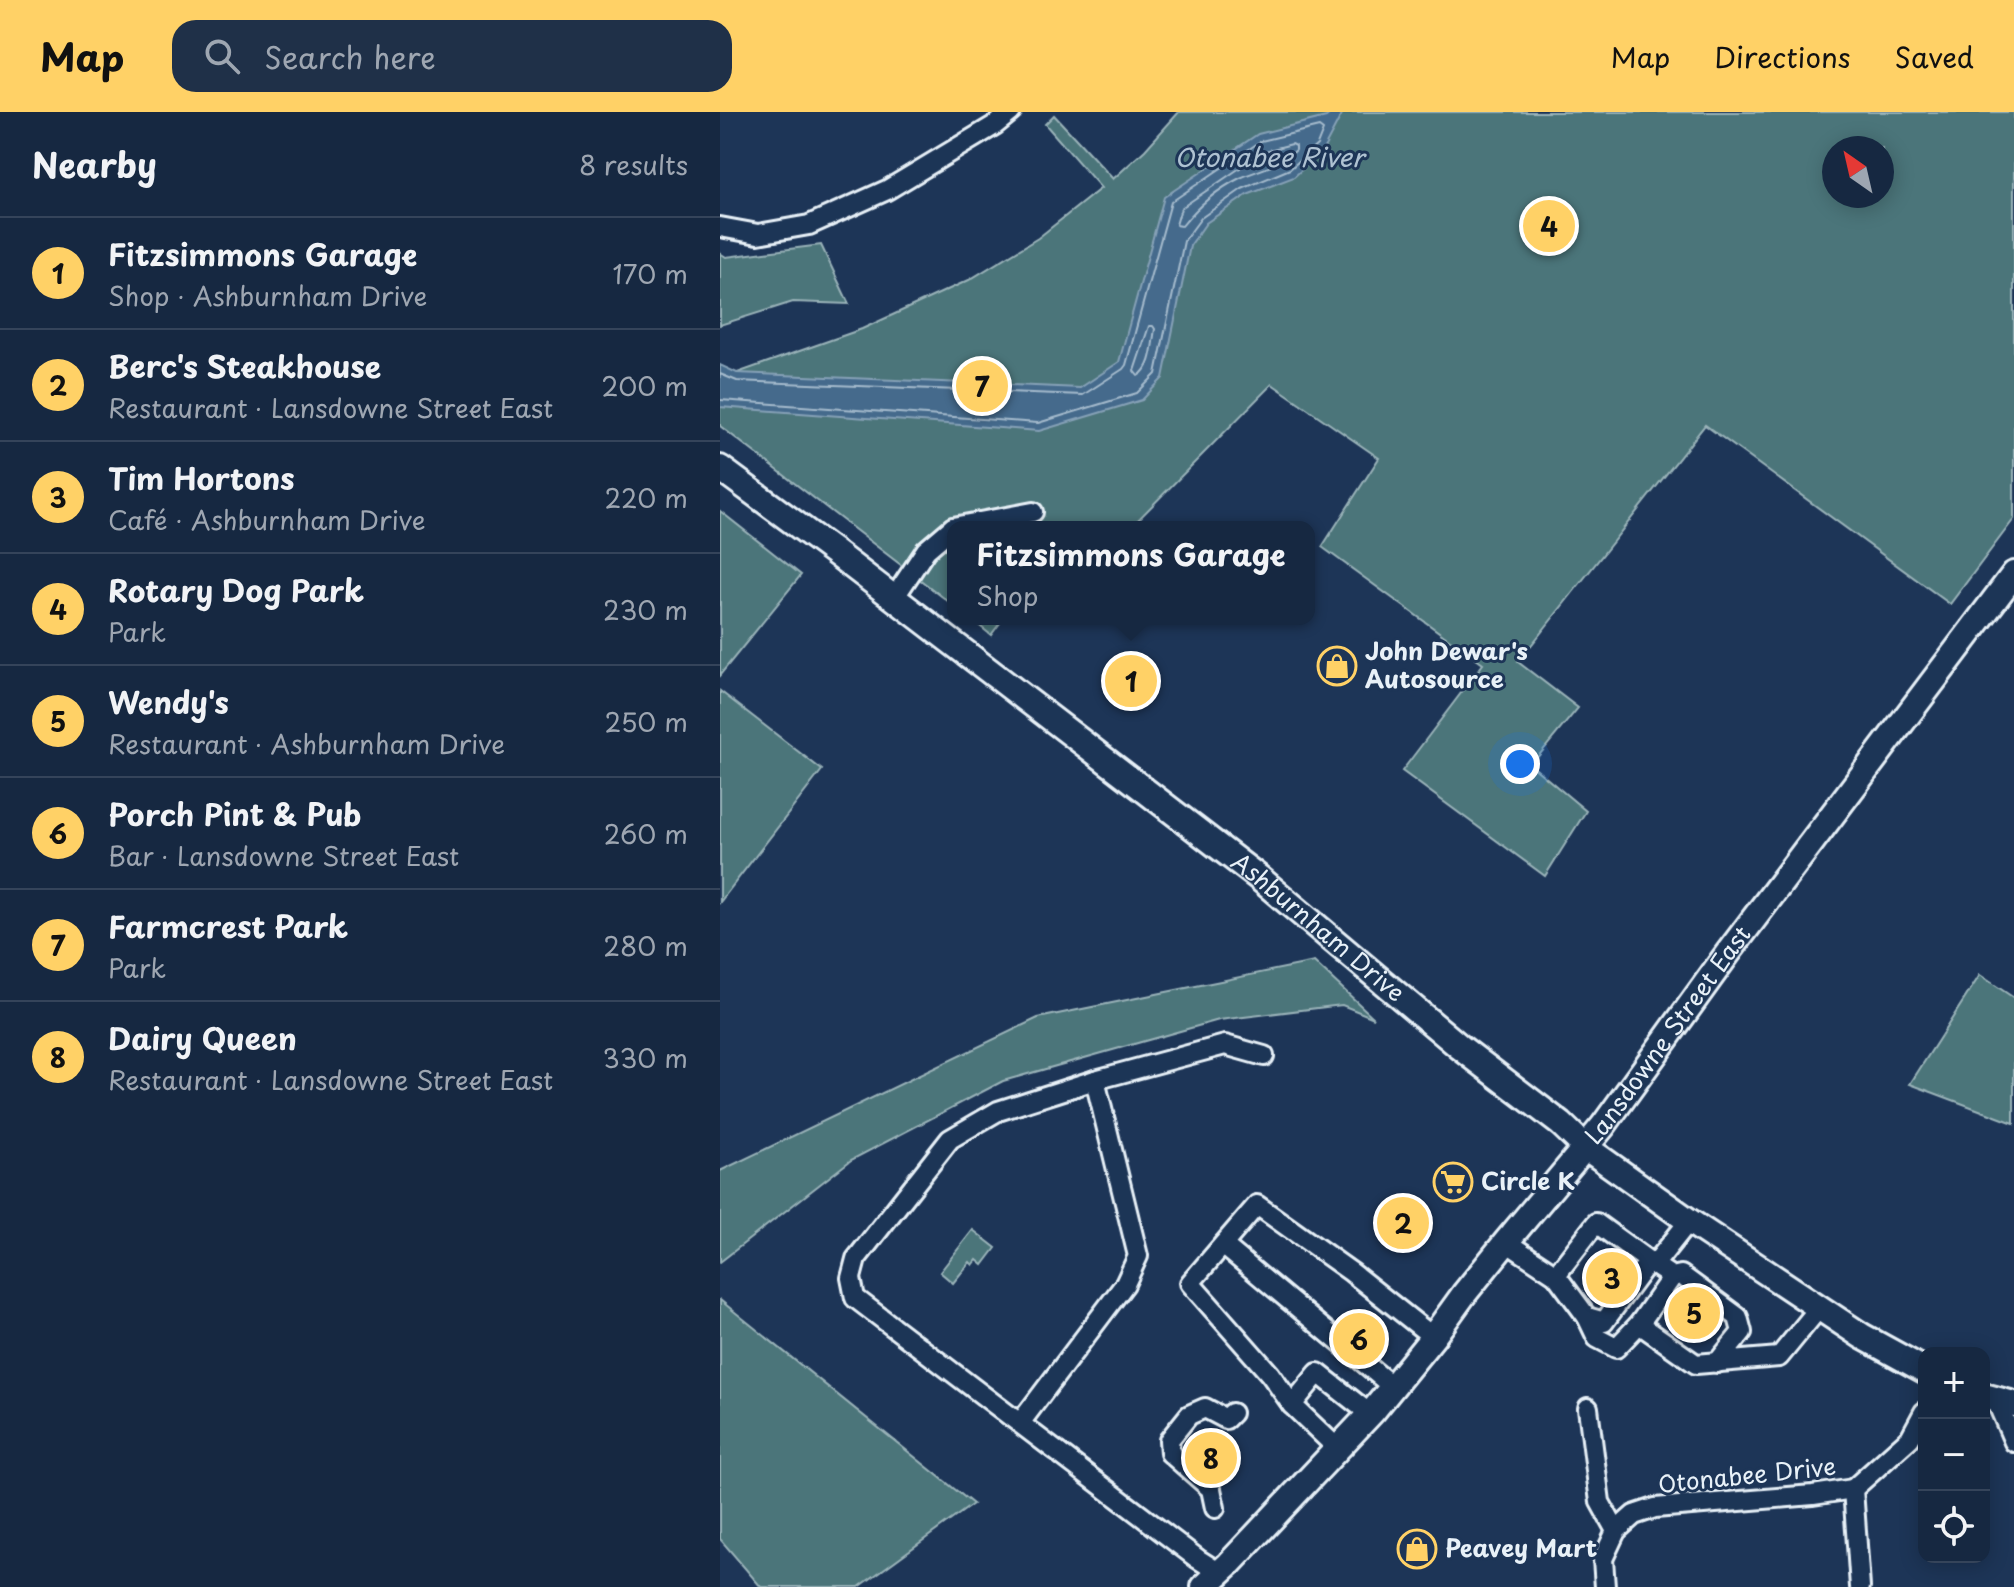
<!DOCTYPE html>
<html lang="en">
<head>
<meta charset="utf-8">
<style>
  :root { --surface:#162841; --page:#1f3048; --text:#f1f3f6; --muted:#9ea6b1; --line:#35445a; --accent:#ffd166 }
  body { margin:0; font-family:"Playpen Sans",sans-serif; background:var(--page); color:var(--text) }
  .controls { position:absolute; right:24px; bottom:24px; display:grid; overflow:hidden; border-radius:16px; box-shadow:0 4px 20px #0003 }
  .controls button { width:72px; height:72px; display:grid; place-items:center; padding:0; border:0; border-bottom:2px solid var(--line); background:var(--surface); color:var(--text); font:40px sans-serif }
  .compass { position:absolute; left:1102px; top:24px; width:72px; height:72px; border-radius:50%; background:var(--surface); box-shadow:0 4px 20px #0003; rotate:326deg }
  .you { position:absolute; left:800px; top:652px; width:28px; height:28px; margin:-20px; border:6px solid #fff; border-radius:50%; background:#1a73e8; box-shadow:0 0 0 12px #1a73e833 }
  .badge { display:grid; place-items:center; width:52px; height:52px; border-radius:50%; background:var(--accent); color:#111; font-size:26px; font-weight:700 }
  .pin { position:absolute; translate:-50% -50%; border:4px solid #fff; box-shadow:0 2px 8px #0006 }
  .popup { position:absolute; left:227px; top:409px; width:368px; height:104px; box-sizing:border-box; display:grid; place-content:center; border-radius:16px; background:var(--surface); filter:drop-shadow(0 2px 6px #0005); font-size:26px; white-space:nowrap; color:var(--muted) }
  .popup b { font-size:30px; color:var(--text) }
  .popup::after { content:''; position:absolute; left:50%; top:100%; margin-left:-16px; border:16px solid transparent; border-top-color:var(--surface) }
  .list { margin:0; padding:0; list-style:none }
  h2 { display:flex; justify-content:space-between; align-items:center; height:104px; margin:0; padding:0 32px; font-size:34px }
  h2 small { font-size:26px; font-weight:400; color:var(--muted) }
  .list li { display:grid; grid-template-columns:52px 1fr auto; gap:24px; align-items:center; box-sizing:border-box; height:112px; padding:0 32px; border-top:2px solid var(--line) }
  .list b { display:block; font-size:30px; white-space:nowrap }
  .list p { margin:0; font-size:26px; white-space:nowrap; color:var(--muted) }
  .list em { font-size:26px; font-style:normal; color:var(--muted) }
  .icon { flex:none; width:44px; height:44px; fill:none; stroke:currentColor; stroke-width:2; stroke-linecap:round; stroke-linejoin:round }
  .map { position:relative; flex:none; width:1294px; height:1475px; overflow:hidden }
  header { display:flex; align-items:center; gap:48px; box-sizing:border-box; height:112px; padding:0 40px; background:var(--accent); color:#111 }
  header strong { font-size:38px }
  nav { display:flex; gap:44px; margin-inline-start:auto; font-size:28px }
  .search { width:560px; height:72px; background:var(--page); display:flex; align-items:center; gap:20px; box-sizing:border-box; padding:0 28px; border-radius:24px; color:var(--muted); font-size:30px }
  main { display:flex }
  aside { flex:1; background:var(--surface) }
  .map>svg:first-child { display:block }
  .green { fill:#4c757a; stroke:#9ab3b9; stroke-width:2; fill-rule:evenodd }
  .water { fill:#446b8c; stroke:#86a1b7; stroke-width:2 }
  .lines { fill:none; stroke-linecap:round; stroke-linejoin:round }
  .shore { stroke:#a6bbcd; stroke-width:2 }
  .minor-casing { stroke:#e8f1f8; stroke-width:24 }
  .major-casing { stroke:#e8f1f8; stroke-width:30 }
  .minor { stroke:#1d3557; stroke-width:18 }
  .major { stroke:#1d3557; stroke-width:24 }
  .labels { text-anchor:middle; stroke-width:6; stroke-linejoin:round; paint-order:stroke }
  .poi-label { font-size:24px; font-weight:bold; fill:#e8f1f8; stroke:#1d3557; text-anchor:start }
  .street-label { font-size:24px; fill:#e8f1f8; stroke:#1d3557 }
  .water-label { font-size:26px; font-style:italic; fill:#afc2d2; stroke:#1d3557 }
</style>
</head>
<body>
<header>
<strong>Map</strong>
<div class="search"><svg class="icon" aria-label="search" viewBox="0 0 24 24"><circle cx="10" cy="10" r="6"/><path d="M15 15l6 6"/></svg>Search here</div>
<nav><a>Map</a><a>Directions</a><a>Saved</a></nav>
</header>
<main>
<aside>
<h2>Nearby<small>8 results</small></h2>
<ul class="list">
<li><span class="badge">1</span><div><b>Fitzsimmons Garage</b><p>Shop · Ashburnham Drive</p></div><em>170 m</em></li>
<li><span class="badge">2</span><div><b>Berc's Steakhouse</b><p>Restaurant · Lansdowne Street East</p></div><em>200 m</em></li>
<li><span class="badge">3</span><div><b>Tim Hortons</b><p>Café · Ashburnham Drive</p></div><em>220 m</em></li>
<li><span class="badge">4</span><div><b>Rotary Dog Park</b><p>Park</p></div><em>230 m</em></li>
<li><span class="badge">5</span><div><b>Wendy's</b><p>Restaurant · Ashburnham Drive</p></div><em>250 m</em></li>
<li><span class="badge">6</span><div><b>Porch Pint &amp; Pub</b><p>Bar · Lansdowne Street East</p></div><em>260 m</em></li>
<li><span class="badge">7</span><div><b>Farmcrest Park</b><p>Park</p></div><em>280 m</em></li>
<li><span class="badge">8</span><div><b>Dairy Queen</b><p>Restaurant · Lansdowne Street East</p></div><em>330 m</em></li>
</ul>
</aside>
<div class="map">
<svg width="1294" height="1475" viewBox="0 0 1294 1475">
  <rect width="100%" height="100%" fill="#1d3557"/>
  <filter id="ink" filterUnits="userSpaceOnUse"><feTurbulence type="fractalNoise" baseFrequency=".0125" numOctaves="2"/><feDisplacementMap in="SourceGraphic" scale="16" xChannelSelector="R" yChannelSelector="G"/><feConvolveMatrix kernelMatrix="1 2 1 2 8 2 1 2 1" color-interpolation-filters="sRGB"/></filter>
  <g filter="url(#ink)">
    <g class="green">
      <path d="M459,0H1294V407L1230,492L985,313L798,550L858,596L811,653L866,699L825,764L682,659L763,552L602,435L659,346L552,272L411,415H233V493L0,314V287L17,261L142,217L249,168L318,126L381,76L325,12L334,3L393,67L425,38ZM1114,36H1162V84H1114Z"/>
      <path d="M101,133L129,192L73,190L0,213V141L6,145Z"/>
      <path d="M0,399L81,463L0,563Z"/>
      <path d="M251,507H283L271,523Z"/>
      <path d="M0,579L102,658L0,790Z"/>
      <path d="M594,850L654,906L622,893L499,908L283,969L131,1048L0,1150V1059L318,906Z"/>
      <path d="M1260,863L1294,886V1011L1190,972Z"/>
      <path d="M253,1118L276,1136L263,1153L257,1148L253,1153L250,1150L233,1171L220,1160Z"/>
      <path d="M0,1188L253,1392L139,1475H41L0,1427Z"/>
    </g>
    <path class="water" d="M612,0H623L603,38L574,65L527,83L486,111L470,134L443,266L422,288L319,319L0,295V253L17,261L360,276L399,250L444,85L538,22L606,5Z"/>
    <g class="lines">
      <g class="shore">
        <path d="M572,32L576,34V38C560,54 540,57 520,66C498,77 477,95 462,114L456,113L461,96L545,39Z"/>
        <path d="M429,214H433L435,217C432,233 432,256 418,264L414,259Z"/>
        <path d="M0,262L17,269L363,283L403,257L406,253L451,90L541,29L599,15L603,18L597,33L570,57L522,77L481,106L464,129L436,262L417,281L318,311L0,288"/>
      </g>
      <defs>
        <g id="minor">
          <path d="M0,115L38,122L89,113L167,78L275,13L291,0"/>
          <path d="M233,415L313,400"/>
          <path d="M174,486L206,438L233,415"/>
          <path d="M969,1109L934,1153L952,1165L919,1212L976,1252L1059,1245L1099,1196"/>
          <path d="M786,1130L836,1163L876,1111L934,1153"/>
          <path d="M503,1133L673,1275"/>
          <path d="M836,1163L867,1205L877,1226L896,1236L919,1212"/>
          <path d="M952,1165L961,1163L1018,1205L1022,1220L997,1251"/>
          <path d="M867,1205L884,1210L929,1149"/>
          <path d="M1276,1288L1294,1330"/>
          <path d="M572,1293L598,1261L650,1302"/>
          <path d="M868,1296L880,1390L896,1419"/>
          <path d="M300,1311L405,1172L418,1144L375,968"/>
          <path d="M617,1336L572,1293L550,1262L470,1171L537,1093L631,1160L713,1225"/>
          <path d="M1133,1377L1190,1326L1204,1300"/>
          <path d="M1133,1377L1140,1475"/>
          <path d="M495,1396L491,1377L450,1341L449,1328L469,1303L485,1296L506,1307L512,1301"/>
          <path d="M500,1461L478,1447L135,1186L131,1166L136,1147L230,1027L278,999L375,968L505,933L544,944"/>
          <path d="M885,1475L883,1447L896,1419L914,1403L935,1396L1093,1383L1133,1377"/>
        </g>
        <g id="major">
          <path id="s1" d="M0,356L114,440L538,765L740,935L841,1012L865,1035L969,1109L1142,1224L1204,1258"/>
          <path d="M1264,1284L1294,1292"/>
          <path id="s2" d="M484,1475L509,1452L653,1299L713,1225L744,1182L786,1130L883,1014L1008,841L1294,462"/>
        </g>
      </defs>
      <use href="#minor" class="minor-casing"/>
      <use href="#major" class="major-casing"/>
      <use href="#minor" class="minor"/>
      <use href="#major" class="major"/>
    </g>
  </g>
  <defs>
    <symbol id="shop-ring" viewBox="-11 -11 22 22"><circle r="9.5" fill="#1d3557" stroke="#ffd166" stroke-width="1.5"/><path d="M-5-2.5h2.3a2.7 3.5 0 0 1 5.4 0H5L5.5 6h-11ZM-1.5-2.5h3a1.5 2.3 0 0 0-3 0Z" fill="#ffd166"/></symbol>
    <symbol id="supermarket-ring" viewBox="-11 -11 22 22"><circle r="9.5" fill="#1d3557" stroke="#ffd166" stroke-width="1.5"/><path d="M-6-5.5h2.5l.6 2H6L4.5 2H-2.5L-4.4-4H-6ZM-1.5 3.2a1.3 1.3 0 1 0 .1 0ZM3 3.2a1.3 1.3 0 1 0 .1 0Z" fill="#ffd166"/></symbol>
  </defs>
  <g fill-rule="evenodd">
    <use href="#shop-ring" x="595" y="532" width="44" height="44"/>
    <use href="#supermarket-ring" x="711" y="1048" width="44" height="44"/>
    <use href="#shop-ring" x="675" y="1415" width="44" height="44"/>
  </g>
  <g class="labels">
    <g class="poi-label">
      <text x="645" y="548">John Dewar's<tspan x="645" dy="28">Autosource</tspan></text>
      <text x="761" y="1078">Circle K</text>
      <text x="725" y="1445">Peavey Mart</text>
    </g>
    <g class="street-label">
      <text dy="8" stroke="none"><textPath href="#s1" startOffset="754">Ashburnham Drive</textPath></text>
      <text dy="8" stroke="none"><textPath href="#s2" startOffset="722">Lansdowne Street East</textPath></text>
      <text transform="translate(1027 1364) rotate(-6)" y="8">Otonabee Drive</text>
    </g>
    <g class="water-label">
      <text x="549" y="55">Otonabee River</text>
    </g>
  </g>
</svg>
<div class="controls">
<button>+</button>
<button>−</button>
<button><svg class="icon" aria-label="locate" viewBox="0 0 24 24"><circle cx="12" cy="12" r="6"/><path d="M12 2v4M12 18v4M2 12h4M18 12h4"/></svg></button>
</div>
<svg class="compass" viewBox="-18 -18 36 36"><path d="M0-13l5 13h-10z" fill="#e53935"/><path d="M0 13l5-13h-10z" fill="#9ea6b1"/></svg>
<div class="you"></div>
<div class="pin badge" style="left:411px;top:569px">1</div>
<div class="popup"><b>Fitzsimmons Garage</b>Shop</div>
<div class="pin badge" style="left:683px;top:1111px">2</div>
<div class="pin badge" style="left:892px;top:1166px">3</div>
<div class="pin badge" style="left:829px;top:114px">4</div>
<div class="pin badge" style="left:974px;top:1201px">5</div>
<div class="pin badge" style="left:639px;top:1227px">6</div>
<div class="pin badge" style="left:262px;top:274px">7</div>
<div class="pin badge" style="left:491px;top:1346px">8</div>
</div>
</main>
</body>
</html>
